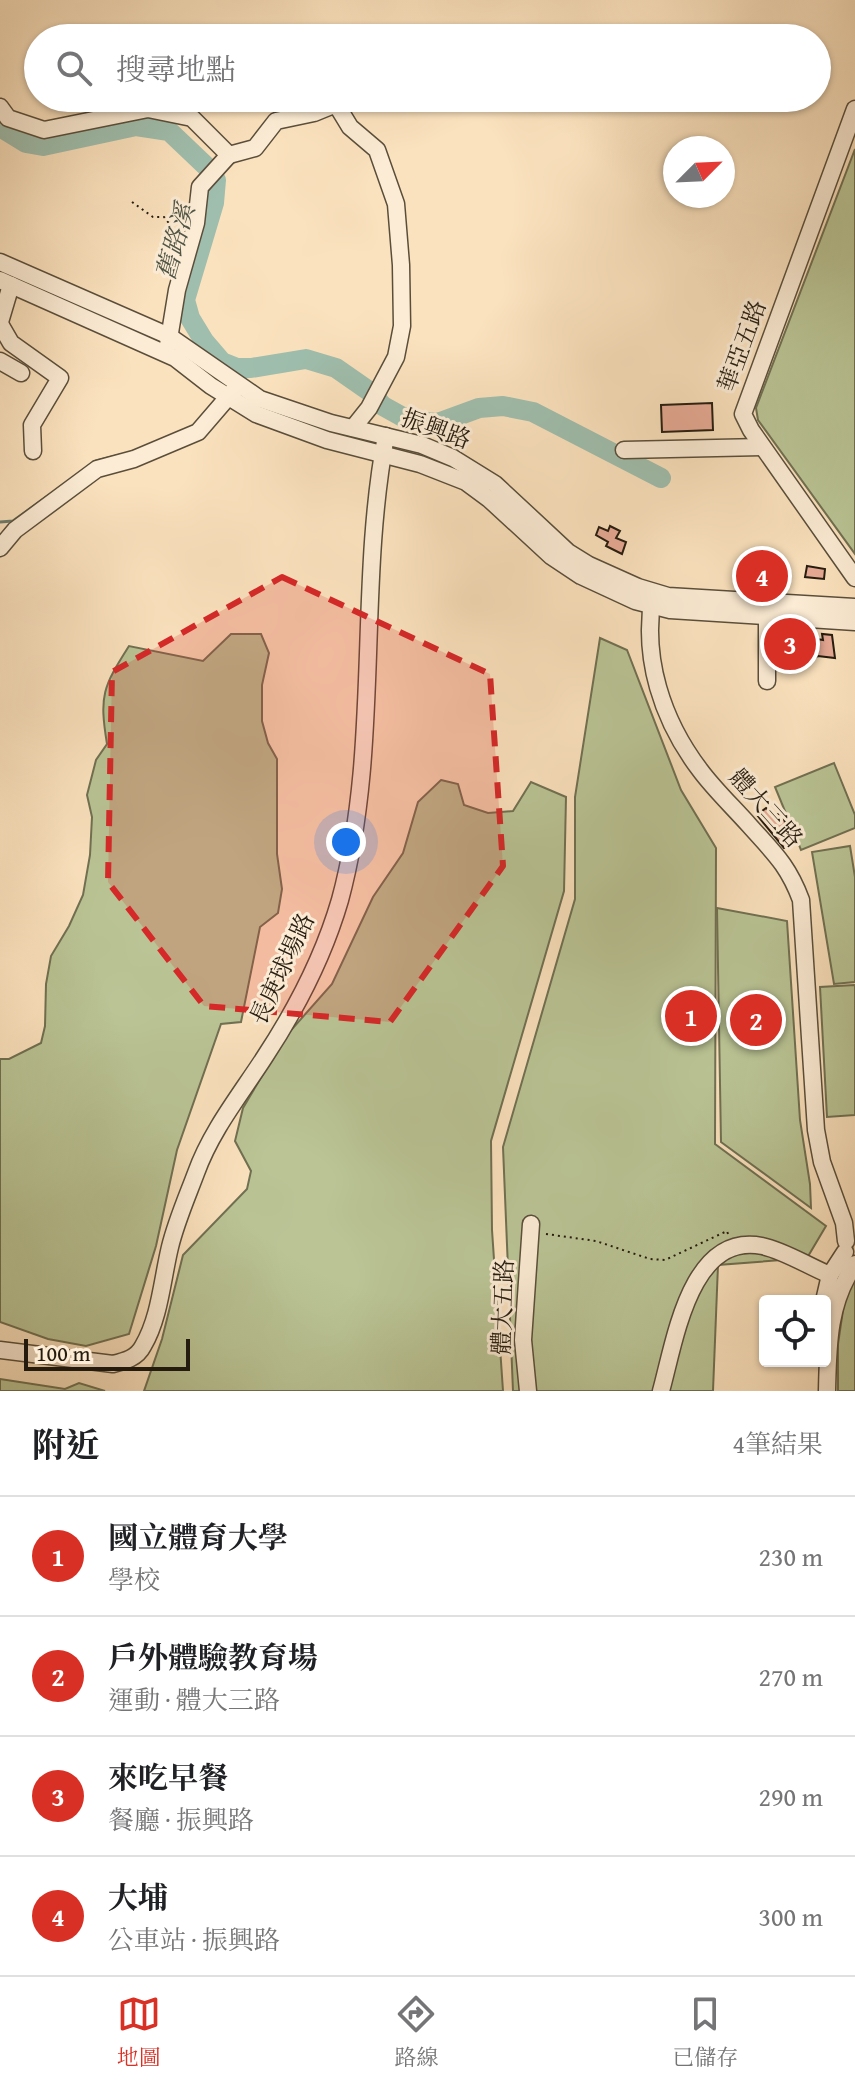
<!DOCTYPE html>
<html lang="zh-TW">
<head>
<meta charset="utf-8">
<style>
  :root { --surface:#fff; --page:#f6f6f6; --text:#202124; --muted:#757577; --line:#e0e0e0; --accent:#d93025 }
  body { margin:0; font-family:"Gentium Book Plus","Noto Serif TC",serif; background:var(--page); color:var(--text) }
  .controls { position:absolute; right:24px; bottom:24px; display:grid; overflow:hidden; border-radius:8px; box-shadow:0 2px 6px #0004 }
  .controls button { width:72px; height:72px; display:grid; place-items:center; padding:0; border:0; border-bottom:2px solid var(--line); background:var(--surface); color:var(--text); font:40px sans-serif }
  .compass { position:absolute; left:663px; top:136px; width:72px; height:72px; border-radius:50%; background:var(--surface); box-shadow:0 2px 6px #0004; rotate:66deg }
  .scale { position:absolute; left:24px; bottom:20px; width:166px; box-sizing:border-box; padding-left:8px; border:4px solid #251c0f; border-top:0; font-size:22px; line-height:28px; white-space:nowrap; color:#251c0f; -webkit-text-stroke:6px #fcecd5; paint-order:stroke }
  .you { position:absolute; left:346px; top:842px; width:28px; height:28px; margin:-20px; border:6px solid #fff; border-radius:50%; background:#1a73e8; box-shadow:0 0 0 12px #1a73e833 }
  .badge { display:grid; place-items:center; width:52px; height:52px; border-radius:50%; background:var(--accent); color:#fff; font-size:26px; font-weight:700 }
  .pin { position:absolute; translate:-50% -50%; border:4px solid #fff; box-shadow:0 2px 8px #0006 }
  .list { margin:0; padding:0; list-style:none }
  h2 { display:flex; justify-content:space-between; align-items:center; height:104px; margin:0; padding:0 32px; font-size:34px }
  h2 small { font-size:26px; font-weight:400; color:var(--muted) }
  .list li { display:grid; grid-template-columns:52px 1fr auto; gap:24px; align-items:center; box-sizing:border-box; height:120px; padding:0 32px; border-top:2px solid var(--line) }
  .list b { display:block; font-size:30px; white-space:nowrap }
  .list p { margin:0; font-size:26px; white-space:nowrap; color:var(--muted) }
  .list em { font-size:26px; font-style:normal; color:var(--muted) }
  .icon { flex:none; width:44px; height:44px; fill:none; stroke:currentColor; stroke-width:2; stroke-linecap:round; stroke-linejoin:round }
  .map { position:relative; flex:none; width:855px; height:1391px; overflow:hidden }
  .search { position:absolute; background:var(--surface); box-shadow:0 2px 6px #0004; left:24px; right:24px; top:24px; height:88px; display:flex; align-items:center; gap:20px; box-sizing:border-box; padding:0 28px; border-radius:44px; color:var(--muted); font-size:30px }
  .sheet { height:584px; background:var(--surface) }
  nav { display:flex; justify-content:space-around; align-items:center; box-sizing:border-box; height:112px; border-top:2px solid var(--line); background:var(--surface); font-size:22px; color:var(--muted) }
  nav a { display:grid; justify-items:center; gap:4px }
  nav .on { color:var(--accent) }
  .map>svg:first-child { display:block }
  .green { fill:#bac495; stroke:#707052; stroke-width:2 }
  .lines { fill:none; stroke-linecap:round; stroke-linejoin:round }
  .stream { stroke:#6e7d6e; stroke-width:3 }
  .river { stroke:#9fbead; stroke-width:20 }
  .building { fill:#e7aa95; stroke:#251c0f; stroke-width:2 }
  .minor-casing { stroke:#5a4e3b; stroke-width:19 }
  .path { stroke:#251c0f; stroke-width:2; stroke-dasharray:2 4; stroke-linecap:butt }
  .minor { stroke:#fcecd5; stroke-width:16 }
  .marked { fill:#d62828; fill-opacity:0.2; stroke:#d62828; stroke-width:6; stroke-dasharray:16 10; stroke-linejoin:round }
  .labels { text-anchor:middle; stroke-width:6; stroke-linejoin:round; paint-order:stroke }
  .street-label { font-size:24px; fill:#251c0f; stroke:#fcecd5 }
  .water-label { font-size:26px; font-style:italic; fill:#505546; stroke:#fcecd5 }
</style>
</head>
<body>
<div class="map">
<svg width="855" height="1391" viewBox="0 0 855 1391">
  <rect width="100%" height="100%" fill="#fbe2be"/>
  <filter id="stains"><feTurbulence type="fractalNoise" baseFrequency=".0025" numOctaves="4"/><feColorMatrix values="0 0 0 0 .2 0 0 0 0 .09 0 0 0 0 .02 0 0 0 .5 -.17"/></filter>
  <radialGradient id="worn" r=".72"><stop offset=".6" stop-color="#630" stop-opacity="0"/><stop offset="1" stop-color="#630" stop-opacity=".3"/></radialGradient>
  <g class="green">
    <path d="M855,149V554L758,420L756,408Z"/>
    <path d="M231,634H261L269,653L262,685V721L268,743L277,759V854L282,889L278,913L260,927L241,1022L221,1024L177,1150L156,1246L129,1334L86,1346L48,1339L0,1322V1059H9L41,1043L45,1026L46,984L51,956L69,926L83,895L90,855L92,817L87,795L96,760L107,744C99,695 103,687 129,646L203,661Z"/>
    <path d="M600,638L627,650L681,790L716,848L715,1144L826,1226L807,1258L718,1265L713,1391H513L503,1147L575,899V797Z"/>
    <path d="M834,763L855,815V828L801,850L775,787Z"/>
    <path d="M441,780L458,784L464,805L488,813L513,811L531,782L566,797L564,891L491,1141L492,1230L503,1391H144L162,1339L183,1255L247,1189L251,1171L235,1141L243,1108L285,1037L332,984L373,897L403,853L418,802Z"/>
    <path d="M850,846L855,877V982L834,984L812,852Z"/>
    <path d="M717,908L787,921L800,1120L810,1184L811,1208L721,1142Z"/>
    <path d="M855,985V1115L827,1117L820,987Z"/>
    <path d="M855,1277V1391H838V1344L847,1283Z"/>
    <path d="M0,1379L65,1389L79,1383L105,1391H0Z"/>
  </g>
  <g class="lines">
    <g class="stream">
      <path d="M96,461L120,455"/>
      <path d="M0,522L13,521L48,496"/>
    </g>
    <path class="river" d="M0,127L26,143L43,146L136,126L169,131L209,169L216,180L214,203L185,300L190,318L204,341L222,362L237,368H251L306,359L336,368L369,391L383,406L410,421L438,423L479,408L503,406L533,412L661,478"/>
  </g>
  <g class="building">
    <path d="M712,403L713,430L662,432L661,405Z"/>
    <path d="M610,526L620,531L616,538L626,542L622,554L606,546L608,542L596,535L599,527L608,531Z"/>
    <path d="M807,566L825,569L824,579L805,577Z"/>
    <path d="M781,633L823,640L822,634L832,635L835,658L818,656L803,665L778,667Z"/>
    <path d="M766,808L773,816L781,813L795,843L784,848L757,815Z"/>
  </g>
  <g class="lines">
    <defs>
      <g id="minor">
        <path d="M0,107L8,118L44,130L148,109L192,118L229,155L255,148L276,121L314,113L336,104L350,127L377,150L396,204L401,265L402,326L396,357L369,408L353,428"/>
        <path d="M855,109L743,414L751,430L855,578"/>
        <path d="M0,262L169,336L260,399L331,423L422,445L453,458L495,484L568,552L589,565L638,587L668,596L855,607"/>
        <path d="M0,280L175,358L211,386L256,414L327,440L420,464L466,482L489,499L551,556L581,576L635,601L670,610L855,622"/>
        <path d="M0,322L11,285"/>
        <path d="M0,324L11,343L60,378L32,425L33,451"/>
        <path d="M168,345L177,290L196,223L200,187L229,155"/>
        <path d="M0,361L21,373"/>
        <path d="M624,450L762,447"/>
        <path d="M0,548L15,530L97,469L134,459L198,432L235,389"/>
        <path d="M653,596C642,658 662,720 700,770C714,789 733,807 749,825C774,853 788,865 801,900L816,1130L822,1162L844,1223L846,1241"/>
        <path d="M767,615V681"/>
        <path d="M824,1301L830,1275L845,1252"/>
        <path d="M0,1350L113,1364C125,1361 137,1358 143,1346C160,1317 162,1280 170,1247C176,1222 187,1197 196,1173C211,1131 240,1095 264,1058C295,1011 324,955 340,900C381,749 357,589 386,436"/>
        <path d="M528,1391L523,1340L531,1224"/>
        <path d="M661,1391C675,1341 690,1232 762,1246C783,1250 810,1267 830,1275"/>
        <path d="M827,1391C828,1346 828,1303 855,1264"/>
      </g>
    </defs>
    <use href="#minor" class="minor-casing"/>
    <g class="path">
      <path d="M132,202L153,217H164L178,234"/>
      <path d="M546,1234L596,1241L650,1259L665,1260L727,1231L728,1234"/>
    </g>
    <use href="#minor" class="minor"/>
  </g>
  <path class="marked" d="M282,577L490,674L503,866L390,1022L204,1006L108,882L112,672Z"/>
  <g class="labels">
    <g class="street-label">
      <text transform="translate(742 346) rotate(-70)" y="8">華亞五路</text>
      <text transform="translate(436 429) rotate(20)" y="8">振興路</text>
      <text transform="translate(766 808) rotate(48)" y="8">體大三路</text>
      <text transform="translate(282 969) rotate(-65)" y="8">長庚球場路</text>
      <text transform="translate(503 1307) rotate(-88)" y="8">體大五路</text>
    </g>
    <g class="water-label">
      <text transform="translate(175 242) rotate(-74)" y="9">舊路溪</text>
    </g>
  </g>
  <rect width="100%" height="100%" filter="url(#stains)"/>
  <rect width="100%" height="100%" fill="url(#worn)"/>
</svg>
<div class="controls">
<button><svg class="icon" aria-label="locate" viewBox="0 0 24 24"><circle cx="12" cy="12" r="6"/><path d="M12 2v4M12 18v4M2 12h4M18 12h4"/></svg></button>
</div>
<svg class="compass" viewBox="-18 -18 36 36"><path d="M0-13l5 13h-10z" fill="#e53935"/><path d="M0 13l5-13h-10z" fill="#757577"/></svg>
<div class="scale">100 m</div>
<div class="you"></div>
<div class="pin badge" style="left:691px;top:1016px">1</div>
<div class="pin badge" style="left:756px;top:1020px">2</div>
<div class="pin badge" style="left:790px;top:644px">3</div>
<div class="pin badge" style="left:762px;top:576px">4</div>
<div class="search"><svg class="icon" aria-label="search" viewBox="0 0 24 24"><circle cx="10" cy="10" r="6"/><path d="M15 15l6 6"/></svg>搜尋地點</div>
</div>
<section class="sheet">
<h2>附近<small>4筆結果</small></h2>
<ul class="list">
<li><span class="badge">1</span><div><b>國立體育大學</b><p>學校</p></div><em>230 m</em></li>
<li><span class="badge">2</span><div><b>戶外體驗教育場</b><p>運動 · 體大三路</p></div><em>270 m</em></li>
<li><span class="badge">3</span><div><b>來吃早餐</b><p>餐廳 · 振興路</p></div><em>290 m</em></li>
<li><span class="badge">4</span><div><b>大埔</b><p>公車站 · 振興路</p></div><em>300 m</em></li>
</ul>
</section>
<nav>
<a class="on"><svg class="icon" aria-label="map" viewBox="0 0 24 24"><path d="M3 6l6-2 6 2 6-2v14l-6 2-6-2-6 2zM9 4v14M15 6v14"/></svg>地圖</a>
<a><svg class="icon" aria-label="directions" viewBox="0 0 24 24"><path d="M12 3l9 9-9 9-9-9zM9 14v-3h6M13 9l2 2-2 2"/></svg>路線</a>
<a><svg class="icon" aria-label="saved" viewBox="0 0 24 24"><path d="M7 4h10v16l-5-4-5 4z"/></svg>已儲存</a>
</nav>
</body>
</html>
